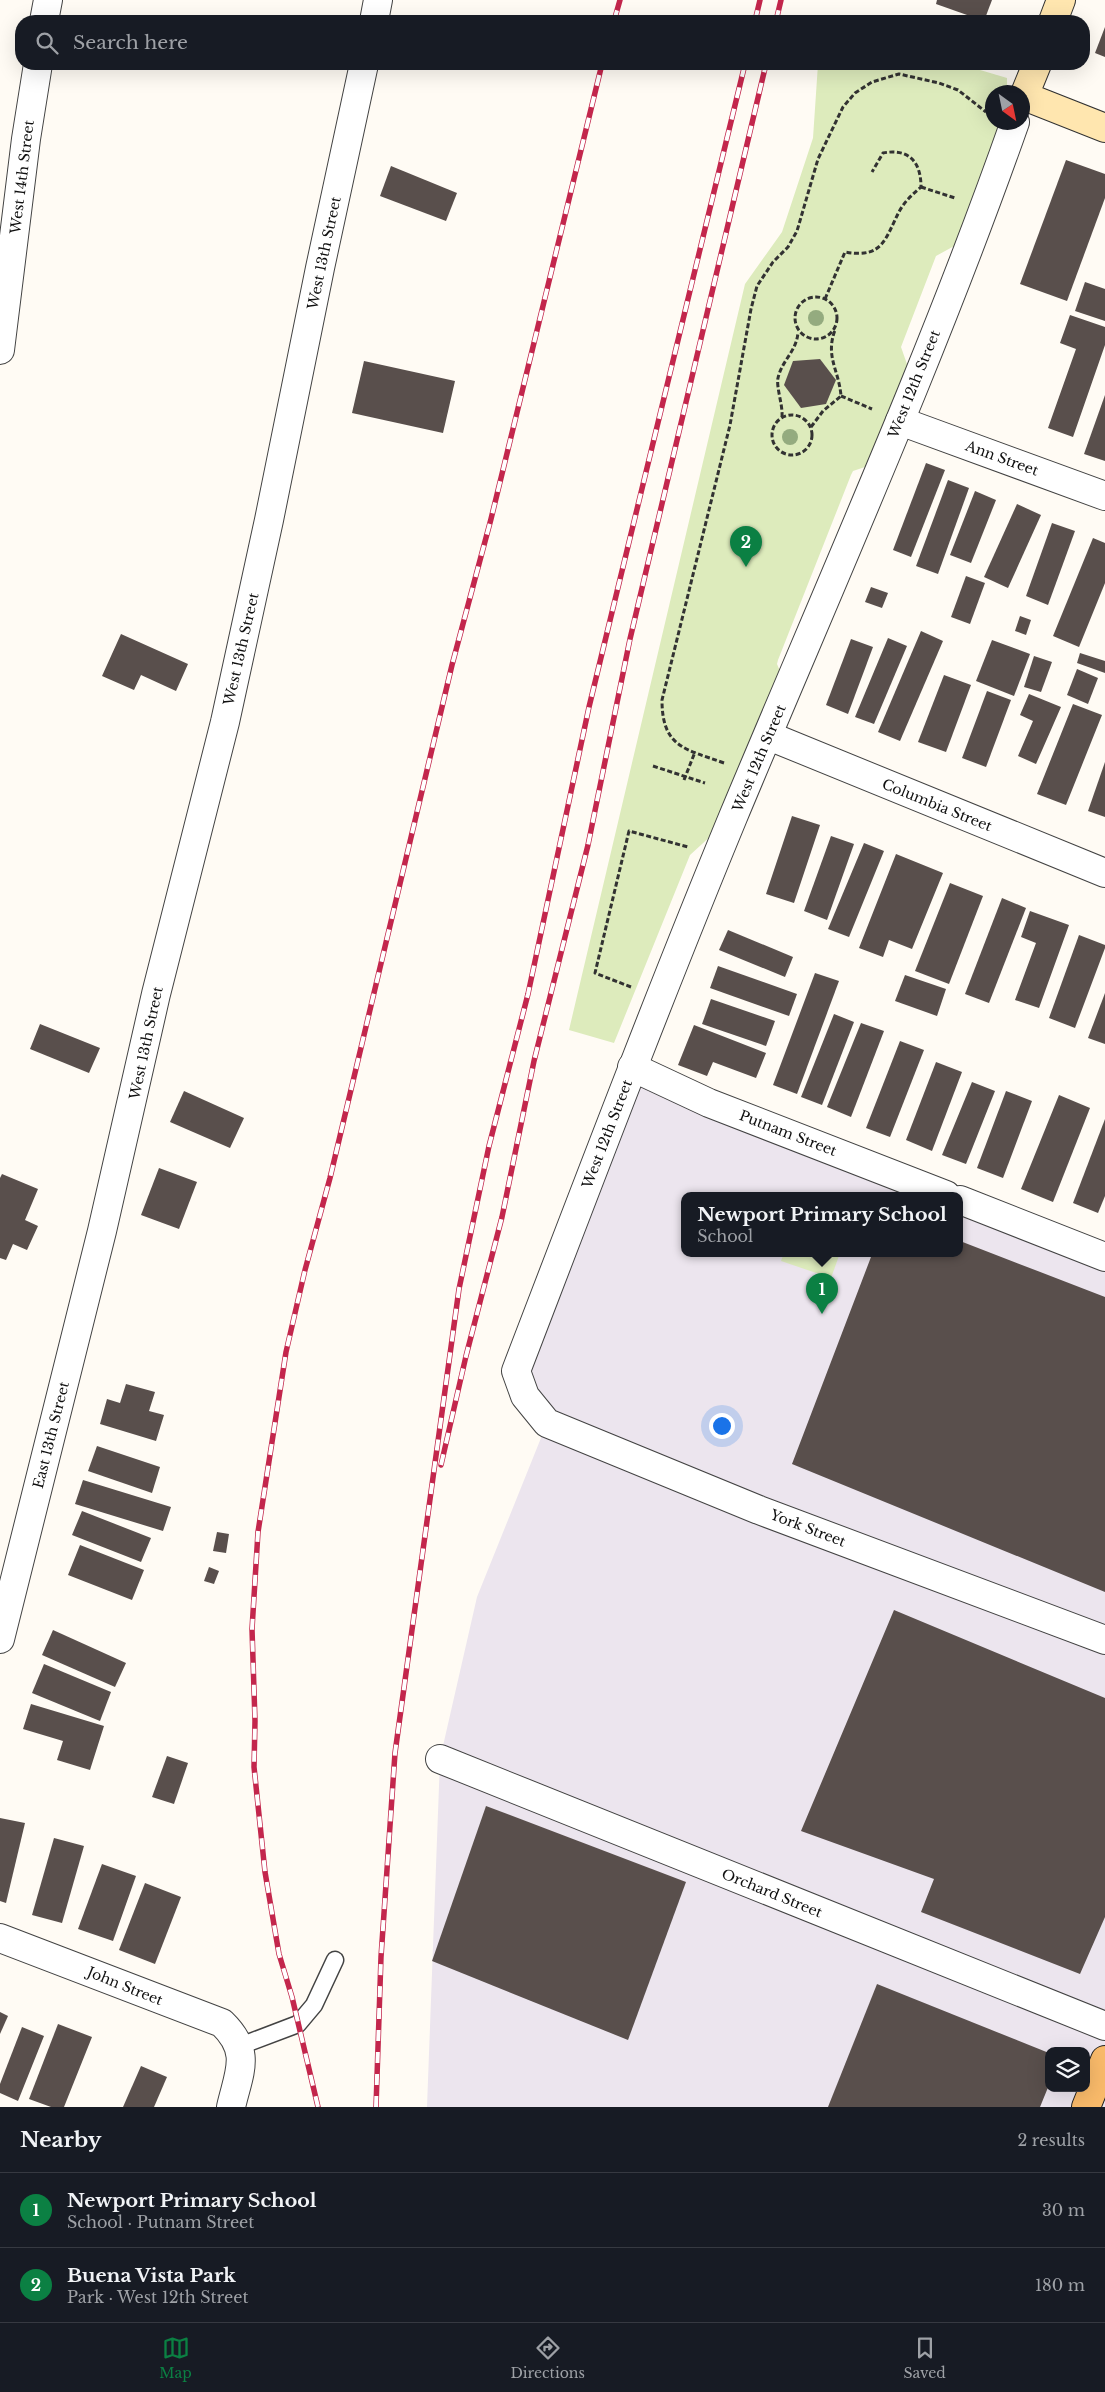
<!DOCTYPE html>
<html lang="en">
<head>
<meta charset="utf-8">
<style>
  :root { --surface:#171b24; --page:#20242c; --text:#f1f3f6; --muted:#9ea1a6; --line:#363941; --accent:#0b8043 }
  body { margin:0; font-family:"Libre Baskerville",serif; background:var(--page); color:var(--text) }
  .controls { position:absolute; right:15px; bottom:15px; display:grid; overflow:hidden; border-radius:10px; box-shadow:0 5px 20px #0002 }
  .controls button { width:45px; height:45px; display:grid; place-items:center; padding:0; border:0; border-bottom:1px solid var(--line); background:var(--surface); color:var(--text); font:25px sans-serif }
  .compass { position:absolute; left:985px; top:85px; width:45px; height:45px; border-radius:50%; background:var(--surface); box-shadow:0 5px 20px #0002; rotate:147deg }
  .you { position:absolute; left:721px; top:1425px; width:18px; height:18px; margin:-12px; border:4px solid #fff; border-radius:50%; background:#1a73e8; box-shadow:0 0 0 8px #1a73e833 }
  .badge { display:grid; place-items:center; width:32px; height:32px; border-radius:50%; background:var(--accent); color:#fff; font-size:16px; font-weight:700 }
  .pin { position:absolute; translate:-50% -41px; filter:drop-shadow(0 1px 2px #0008) }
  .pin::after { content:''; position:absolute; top:26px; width:18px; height:15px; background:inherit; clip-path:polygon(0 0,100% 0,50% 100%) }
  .popup { position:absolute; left:681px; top:1192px; width:282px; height:65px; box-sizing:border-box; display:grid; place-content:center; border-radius:10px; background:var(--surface); filter:drop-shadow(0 1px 4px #0005); font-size:16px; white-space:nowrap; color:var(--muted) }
  .popup b { font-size:19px; color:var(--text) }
  .popup::after { content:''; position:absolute; left:50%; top:100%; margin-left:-10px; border:10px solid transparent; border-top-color:var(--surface) }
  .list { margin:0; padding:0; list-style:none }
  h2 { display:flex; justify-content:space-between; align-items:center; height:65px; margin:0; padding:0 20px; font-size:21px }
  h2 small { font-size:16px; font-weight:400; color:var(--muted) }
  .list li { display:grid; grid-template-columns:32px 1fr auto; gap:15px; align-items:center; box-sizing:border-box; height:75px; padding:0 20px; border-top:1px solid var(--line) }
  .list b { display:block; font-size:19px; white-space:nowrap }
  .list p { margin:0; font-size:16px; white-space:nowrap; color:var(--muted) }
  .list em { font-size:16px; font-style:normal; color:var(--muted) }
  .icon { flex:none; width:28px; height:28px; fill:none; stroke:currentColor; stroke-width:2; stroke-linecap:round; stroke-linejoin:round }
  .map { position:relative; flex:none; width:1105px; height:2107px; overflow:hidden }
  .search { position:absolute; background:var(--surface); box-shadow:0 5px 20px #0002; left:15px; right:15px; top:15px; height:55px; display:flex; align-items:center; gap:12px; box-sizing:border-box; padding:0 18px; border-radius:20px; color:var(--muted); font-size:19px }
  .sheet { height:215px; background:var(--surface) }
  nav { display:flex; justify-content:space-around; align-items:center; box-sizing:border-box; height:70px; border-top:1px solid var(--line); background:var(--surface); font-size:14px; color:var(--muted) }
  nav a { display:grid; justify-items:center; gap:2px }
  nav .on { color:var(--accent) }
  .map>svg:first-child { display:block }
  .industrial { fill:#ece5ee; fill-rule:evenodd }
  .green { fill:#ddebbc }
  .building { fill:#594f4c }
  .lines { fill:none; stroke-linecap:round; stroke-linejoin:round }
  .lane-casing { stroke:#434343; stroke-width:19 }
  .street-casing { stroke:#434343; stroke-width:30 }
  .secondary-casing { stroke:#323232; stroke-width:30 }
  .primary-casing { stroke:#212121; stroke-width:30 }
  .path { stroke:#323232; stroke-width:3; stroke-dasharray:5 2.5; stroke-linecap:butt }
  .lane { stroke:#fff; stroke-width:16 }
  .street { stroke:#fff; stroke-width:28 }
  .secondary { stroke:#ffe6af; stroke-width:28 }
  .primary { stroke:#f9ba6a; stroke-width:28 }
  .rail-casing { stroke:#c3264c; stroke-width:5.5 }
  .rail { stroke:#fff; stroke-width:4; stroke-dasharray:11; stroke-linecap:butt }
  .tree { fill:#94ab7f }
  .labels { text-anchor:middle; stroke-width:5; stroke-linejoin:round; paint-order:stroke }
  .street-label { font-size:14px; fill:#101010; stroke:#fff }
</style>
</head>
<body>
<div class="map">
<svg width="1105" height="2107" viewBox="0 0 1105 2107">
  <rect width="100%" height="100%" fill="#fffbf4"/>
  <path class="industrial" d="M632,1067L946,1195H684V1253H960V1200L1105,1257V2107H427L440,1759L477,1597L547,1423L516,1371ZM1049,2051H1086V2088H1049Z"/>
  <g class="green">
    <path d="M818,64H960L1007,78V92H992V122L1005,123L956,245L936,256L901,347L908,367L868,466L853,471L851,475L778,660L777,664L783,678L713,834L690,855L614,1043L569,1030L745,284L782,232L813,138Z"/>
    <path d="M784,1253H840L831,1278L781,1261Z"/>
  </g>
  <g class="building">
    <path d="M937,0H992L984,21L936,4Z"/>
    <path d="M1105,27V57L1095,53Z"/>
    <path d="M1066,160L1105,174V198L1067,301L1020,284Z"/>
    <path d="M391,166L457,193L446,221L380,196Z"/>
    <path d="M1085,282L1105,289V321L1075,311Z"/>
    <path d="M1070,315L1105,327V345L1073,437L1048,428L1076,349L1060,343Z"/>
    <path d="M820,359L836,380L826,404L801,408L784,385L793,361Z"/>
    <path d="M364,361L455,381L443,433L352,413Z"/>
    <path d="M1105,395V461L1084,454Z"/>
    <path d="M926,463L945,470L911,557L893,550Z"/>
    <path d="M948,480L969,488L938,574L916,566Z"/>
    <path d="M975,491L996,500L971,563L950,555Z"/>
    <path d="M1017,504L1041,515L1008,588L984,577Z"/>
    <path d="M1052,523L1075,531L1048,605L1026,596Z"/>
    <path d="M1093,538L1105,543V583L1079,647L1053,636Z"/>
    <path d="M966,576L985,583L970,624L951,617Z"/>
    <path d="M871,587L888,593L882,608L865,602Z"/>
    <path d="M1020,616L1031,620L1026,635L1015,631Z"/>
    <path d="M921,631L943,641L900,741L878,732Z"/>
    <path d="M121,634L188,664L176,691L141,675L134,690L102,676Z"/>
    <path d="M888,638L907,646L874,724L855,717Z"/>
    <path d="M851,639L873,647L848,714L826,705Z"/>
    <path d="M992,640L1030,654L1014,696L976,681Z"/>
    <path d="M1080,653L1105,661V673L1077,663Z"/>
    <path d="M1034,656L1052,662L1041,692L1024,687Z"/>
    <path d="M1077,669L1098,678L1088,704L1067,695Z"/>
    <path d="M944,675L971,685L946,752L918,742Z"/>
    <path d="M987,691L1011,700L986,767L962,758Z"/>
    <path d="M1029,694L1061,707L1036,764L1018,756L1033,721L1020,715Z"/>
    <path d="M1073,704L1102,715L1066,805L1037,794Z"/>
    <path d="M1105,762V817L1088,811Z"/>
    <path d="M792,816L820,825L794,903L766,894Z"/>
    <path d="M831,836L854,844L827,920L804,911Z"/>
    <path d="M864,843L884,851L849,937L828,929Z"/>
    <path d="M896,854L943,873L912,949L889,940L883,957L859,948Z"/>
    <path d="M950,883L983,896L949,984L915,971Z"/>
    <path d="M1002,898L1026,908L989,1003L965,994Z"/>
    <path d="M1030,911L1069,925L1039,1008L1015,1000L1036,943L1021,937Z"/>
    <path d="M728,930L793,957L785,977L719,950Z"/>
    <path d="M1079,935L1105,945V948L1075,1028L1049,1018Z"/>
    <path d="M718,966L797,994L789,1016L710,988Z"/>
    <path d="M815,973L839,981L797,1094L773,1085Z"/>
    <path d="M905,975L946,989L937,1016L895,1001Z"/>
    <path d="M1105,993V1044L1088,1038Z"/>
    <path d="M711,999L775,1021L766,1046L702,1024Z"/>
    <path d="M834,1014L854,1022L822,1105L801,1097Z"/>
    <path d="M861,1023L884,1031L851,1117L827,1107Z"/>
    <path d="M40,1024L100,1048L89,1073L30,1049Z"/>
    <path d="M694,1025L766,1053L756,1078L713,1062L707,1076L678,1065Z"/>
    <path d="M900,1041L924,1050L890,1137L866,1128Z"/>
    <path d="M936,1062L962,1072L932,1151L906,1140Z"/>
    <path d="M972,1082L995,1091L966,1164L942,1155Z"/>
    <path d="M184,1091L244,1118L230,1148L170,1122Z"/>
    <path d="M1006,1091L1032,1101L1003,1178L977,1168Z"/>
    <path d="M1059,1095L1090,1108L1053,1202L1021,1189Z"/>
    <path d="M1105,1119V1196L1098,1213L1073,1203Z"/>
    <path d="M159,1168L197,1182L179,1229L141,1215Z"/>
    <path d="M2,1174L38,1189L25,1220L38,1226L27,1250L13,1244L6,1260L0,1258V1178Z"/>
    <path d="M960,1241L1105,1297V1592L792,1464L871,1257L863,1253H960Z"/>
    <path d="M126,1384L155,1392L149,1411L164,1415L156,1441L100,1424L107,1399L120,1403Z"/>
    <path d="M97,1446L160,1467L152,1493L88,1471Z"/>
    <path d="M83,1480L171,1507L163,1531L75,1504Z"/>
    <path d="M82,1511L151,1538L141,1562L72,1535Z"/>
    <path d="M217,1532L229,1534L226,1553L213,1551Z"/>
    <path d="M80,1545L144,1570L132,1600L68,1575Z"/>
    <path d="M209,1567L219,1571L214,1584L204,1581Z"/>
    <path d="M894,1610L1105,1698V1917L1080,1974L921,1912L934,1879L801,1831Z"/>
    <path d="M53,1630L126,1663L115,1687L42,1655Z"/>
    <path d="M44,1664L111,1692L100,1721L32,1693Z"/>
    <path d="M31,1704L104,1726L90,1770L57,1760L63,1741L23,1729Z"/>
    <path d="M167,1756L188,1763L174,1804L152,1797Z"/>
    <path d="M486,1806L686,1882L628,2040L432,1961Z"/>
    <path d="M0,1818L25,1823L6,1903L0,1901Z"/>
    <path d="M54,1838L84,1846L62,1923L32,1915Z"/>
    <path d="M102,1864L136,1876L113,1941L78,1929Z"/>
    <path d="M145,1883L181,1897L155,1964L119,1950Z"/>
    <path d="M877,1984L1049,2053V2085L1040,2107H828Z"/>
    <path d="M0,2012L8,2016L0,2034Z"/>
    <path d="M58,2024L92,2037L64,2107H51L29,2099Z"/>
    <path d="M22,2027L44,2036L18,2101L0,2093V2084Z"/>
    <path d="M141,2066L167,2077L154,2107H123Z"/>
  </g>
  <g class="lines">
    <defs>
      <path id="lane" d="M240,2046L298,2024L314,2005L335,1960"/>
      <g id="street">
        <path d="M44,21L48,0"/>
        <path d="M374,21L378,0"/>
        <path d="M1015,122C932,358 829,587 733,817C657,1001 587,1186 516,1371L525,1396L547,1423L759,1510L1105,1640"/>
        <path d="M0,350L26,139L38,64"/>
        <path d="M900,421L1105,496"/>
        <path d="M769,736L1105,873"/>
        <path d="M632,1067L709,1103L946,1195"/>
        <path d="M960,1200L1105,1257"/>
        <path d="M0,1639L102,1231L156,994L225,722L269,520L320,268L364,64"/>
        <path d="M440,1759L1105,2026"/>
        <path d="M0,1938L222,2023C252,2052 239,2072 231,2107"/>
      </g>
      <g id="secondary">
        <path d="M1053,21L1061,0"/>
        <path d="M1037,64L1024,96L1105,128"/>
      </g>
      <path id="primary" d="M1086,2107L1105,2060"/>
    </defs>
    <use href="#lane" class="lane-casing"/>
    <use href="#street" class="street-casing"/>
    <use href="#secondary" class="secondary-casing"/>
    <use href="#primary" class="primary-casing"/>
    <g class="path">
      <path d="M921,187L955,198"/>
      <circle cx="816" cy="318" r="21"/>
      <path d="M825,299L845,252C884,259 885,238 900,210C905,201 913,194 921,187C921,162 909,148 883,153L872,172"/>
      <path d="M841,396L872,409"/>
      <circle cx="792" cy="435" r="20"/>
      <path d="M782,417C783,405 776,387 778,378C782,360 797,351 798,332"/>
      <path d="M811,427L823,411L841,396C839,370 825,357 835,330"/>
      <path d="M724,763C686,749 662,748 662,700L730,425L751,309L757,286L773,262L788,247L797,231L818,159L843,107L855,93L872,82L899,74L939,83L958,90L986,112"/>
      <path d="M653,766L705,783"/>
      <path d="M684,780L695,752"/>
      <path d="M631,987L595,973L629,831L688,847"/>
    </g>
    <use href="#lane" class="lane"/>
    <use href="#street" class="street"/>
    <use href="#secondary" class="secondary"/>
    <use href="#primary" class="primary"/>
    <defs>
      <g id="rail">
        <path d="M614,21L620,0"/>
        <path d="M755,21L760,0"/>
        <path d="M776,21L781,0"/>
        <path d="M441,1465L466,1356L502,1217L534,1061L588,845L630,639L766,64"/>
        <path d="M318,2107L292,1997L279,1954L265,1872L254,1767L255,1721L252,1629L258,1532L286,1352L305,1270L330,1178L452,665L491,519L602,64"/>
        <path d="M376,2107L381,1957L395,1753L459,1289L489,1146L528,994L589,707L745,64"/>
      </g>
    </defs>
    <use href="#rail" class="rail-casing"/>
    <use href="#rail" class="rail"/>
  </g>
  <g class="tree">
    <circle cx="816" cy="318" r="8"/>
    <circle cx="790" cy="437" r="8"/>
  </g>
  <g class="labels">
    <g class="street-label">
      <text transform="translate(22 177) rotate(-83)" y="5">West 14th Street</text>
      <text transform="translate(324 253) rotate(-78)" y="5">West 13th Street</text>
      <text transform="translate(914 384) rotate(-68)" y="5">West 12th Street</text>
      <text transform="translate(1002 458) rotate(20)" y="5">Ann Street</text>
      <text transform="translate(241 649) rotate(-77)" y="5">West 13th Street</text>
      <text transform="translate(759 758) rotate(-67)" y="5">West 12th Street</text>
      <text transform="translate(937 805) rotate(22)" y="5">Columbia Street</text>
      <text transform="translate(146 1043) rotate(-78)" y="5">West 13th Street</text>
      <text transform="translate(788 1133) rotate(21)" y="5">Putnam Street</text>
      <text transform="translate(607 1134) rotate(-69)" y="5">West 12th Street</text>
      <text transform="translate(51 1435) rotate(-76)" y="5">East 13th Street</text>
      <text transform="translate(808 1528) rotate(21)" y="5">York Street</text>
      <text transform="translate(772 1893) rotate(22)" y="5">Orchard Street</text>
      <text transform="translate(125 1986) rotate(22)" y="5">John Street</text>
    </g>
  </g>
</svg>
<div class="controls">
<button><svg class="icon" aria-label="layers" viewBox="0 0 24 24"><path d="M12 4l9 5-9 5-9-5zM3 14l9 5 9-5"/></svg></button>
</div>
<svg class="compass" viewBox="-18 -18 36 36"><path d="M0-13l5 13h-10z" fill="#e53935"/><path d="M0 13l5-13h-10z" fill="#9ea1a6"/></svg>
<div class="you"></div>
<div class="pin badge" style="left:822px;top:1314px">1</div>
<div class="popup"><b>Newport Primary School</b>School</div>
<div class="pin badge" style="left:746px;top:567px">2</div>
<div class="search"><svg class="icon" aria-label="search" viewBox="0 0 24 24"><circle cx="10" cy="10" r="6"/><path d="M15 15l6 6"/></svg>Search here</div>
</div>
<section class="sheet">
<h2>Nearby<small>2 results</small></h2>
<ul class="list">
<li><span class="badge">1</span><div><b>Newport Primary School</b><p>School · Putnam Street</p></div><em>30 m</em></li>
<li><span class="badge">2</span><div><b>Buena Vista Park</b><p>Park · West 12th Street</p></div><em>180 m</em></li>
</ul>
</section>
<nav>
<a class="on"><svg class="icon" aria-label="map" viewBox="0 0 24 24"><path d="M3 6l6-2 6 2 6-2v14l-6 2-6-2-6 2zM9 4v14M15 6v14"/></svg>Map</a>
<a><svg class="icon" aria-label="directions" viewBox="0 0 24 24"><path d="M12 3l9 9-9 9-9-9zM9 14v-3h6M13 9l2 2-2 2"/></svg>Directions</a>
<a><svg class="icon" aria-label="saved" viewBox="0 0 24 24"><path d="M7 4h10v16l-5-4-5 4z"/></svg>Saved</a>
</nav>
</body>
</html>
